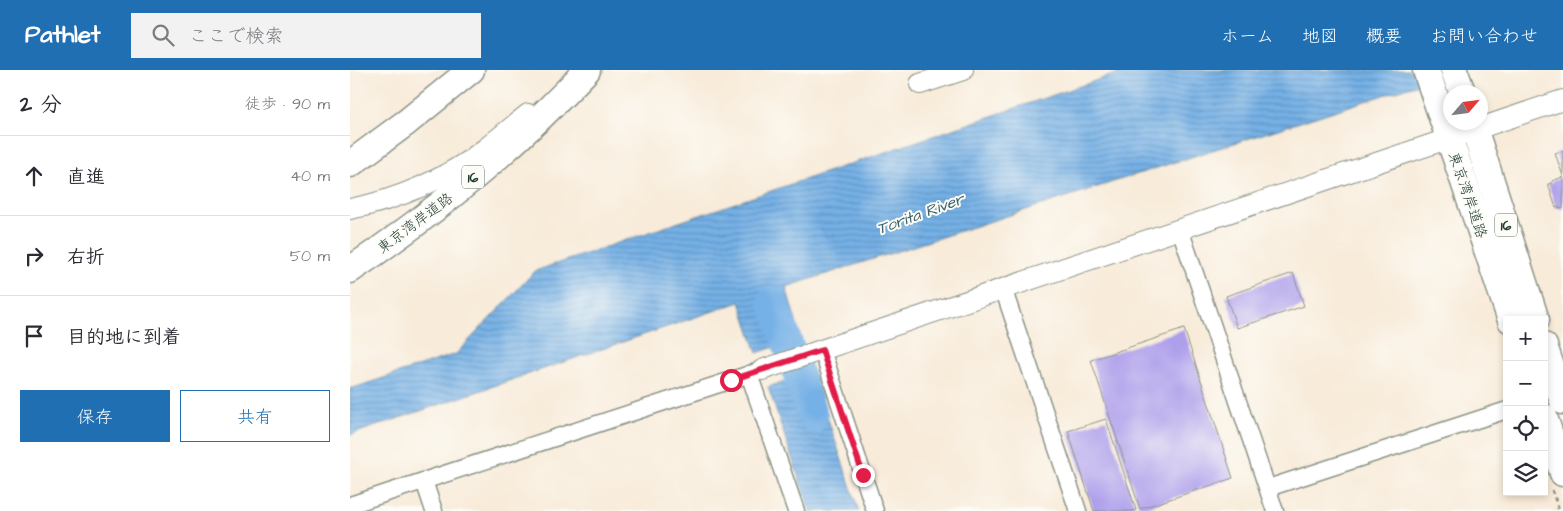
<!DOCTYPE html>
<html lang="ja">
<head>
<meta charset="utf-8">
<style>
  :root { --surface:#fff; --page:#f2f2f3; --text:#2b2b33; --muted:#7c7c81; --line:#e1e1e2; --accent:#1f6fb2 }
  body { margin:0; font-family:"Architects Daughter","Klee One",sans-serif; background:var(--page); color:var(--text) }
  .controls { position:absolute; right:15px; bottom:15px; display:grid; overflow:hidden; border-radius:0px; box-shadow:0 2px 8px #0003 }
  .controls button { width:45px; height:45px; display:grid; place-items:center; padding:0; border:0; border-bottom:1px solid var(--line); background:var(--surface); color:var(--text); font:25px sans-serif }
  .compass { position:absolute; left:1093px; top:15px; width:45px; height:45px; border-radius:50%; background:var(--surface); box-shadow:0 2px 8px #0003; rotate:62deg }
  .stop { position:absolute; width:15px; height:15px; margin:-11px; border:4px solid #e11d48; border-radius:50%; background:#fff }
  .stop.end { background:#e11d48; border-color:#fff; box-shadow:0 1px 5px #0008 }
  .list { margin:0; padding:0; list-style:none }
  h2 { display:flex; justify-content:space-between; align-items:center; height:65px; margin:0; padding:0 20px; font-size:21px }
  h2 small { font-size:16px; font-weight:400; color:var(--muted) }
  .list li { display:grid; grid-template-columns:32px 1fr auto; gap:15px; align-items:center; box-sizing:border-box; height:80px; padding:0 20px; border-top:1px solid var(--line) }
  .list b { display:block; font-size:19px; white-space:nowrap }
  .list em { font-size:16px; font-style:normal; color:var(--muted) }
  .actions { display:flex; gap:10px; padding:15px 20px }
  .actions a { flex:1; padding:11px 0; border:1px solid var(--accent); border-radius:0px; text-align:center; font-size:18px; color:var(--accent) }
  .actions .main { background:var(--accent); color:#fff }
  .icon { flex:none; width:28px; height:28px; fill:none; stroke:currentColor; stroke-width:2; stroke-linecap:round; stroke-linejoin:round }
  .map { position:relative; flex:none; width:1213px; height:441px; overflow:hidden }
  header { display:flex; align-items:center; gap:30px; box-sizing:border-box; height:70px; padding:0 25px; background:var(--accent); color:#fff }
  header strong { font-size:24px }
  nav { display:flex; gap:28px; margin-inline-start:auto; font-size:18px }
  .search { width:350px; height:45px; background:var(--page); display:flex; align-items:center; gap:12px; box-sizing:border-box; padding:0 18px; border-radius:0px; color:var(--muted); font-size:19px }
  main { display:flex }
  aside { flex:1; background:var(--surface) }
  .map>svg:first-child { display:block }
  .water { fill:url(#water-rules); stroke:#4a768d }
  .lines { fill:none; stroke-linecap:round; stroke-linejoin:round }
  .river { stroke:#75b0e6; stroke-width:31 }
  .building { fill:#ae9feb }
  .minor-casing { stroke:#8c9486; stroke-width:19 }
  .tertiary-casing { stroke:#8c9486; stroke-width:22 }
  .trunk-casing { stroke:#8c9486; stroke-width:29 }
  .path { stroke:#8c9486; stroke-width:3; stroke-dasharray:4 4; stroke-linecap:butt }
  .minor { stroke:#fff; stroke-width:16 }
  .tertiary { stroke:#fff; stroke-width:20 }
  .trunk { stroke:#fff; stroke-width:26 }
  .route { stroke:#e11d48; stroke-width:6 }
  .labels { text-anchor:middle; stroke-width:4; stroke-linejoin:round; paint-order:stroke }
  .shield { fill:#fdfcf7; stroke:#62766e; stroke-width:1 }
  .shield-label { font-size:14px; font-weight:bold; fill:#1f3d34 }
  .street-label { font-size:15px; fill:#1f3d34; stroke:#fdfcf7 }
  .water-label { font-size:16px; font-style:italic; fill:#396069; stroke:#fdfcf7 }
</style>
</head>
<body>
<header>
<strong>Pathlet</strong>
<div class="search"><svg class="icon" aria-label="search" viewBox="0 0 24 24"><circle cx="10" cy="10" r="6"/><path d="M15 15l6 6"/></svg>ここで検索</div>
<nav><a>ホーム</a><a>地図</a><a>概要</a><a>お問い合わせ</a></nav>
</header>
<main>
<aside>
<h2>2 分<small>徒歩 · 90 m</small></h2>
<ul class="list">
<li><svg class="icon" aria-label="ahead" viewBox="0 0 24 24"><path d="M12 20V5M6 11l6-6 6 6"/></svg><div><b>直進</b></div><em>40 m</em></li>
<li><svg class="icon" aria-label="right" viewBox="0 0 24 24"><path d="M7 20v-9h11M14 6l5 5-5 5"/></svg><div><b>右折</b></div><em>50 m</em></li>
<li><svg class="icon" aria-label="arrive" viewBox="0 0 24 24"><path d="M6 21V4h12l-3 4 3 4H6"/></svg><div><b>目的地に到着</b></div></li>
</ul>
<div class="actions"><a class="main">保存</a><a>共有</a></div>
</aside>
<div class="map">
<svg width="1213" height="441" viewBox="0 0 1213 441">
  <defs>
    <pattern id="water-rules" width="6" height="5" patternUnits="userSpaceOnUse" patternTransform="scale(1.25)"><rect width="6" height="5" fill="#75b0e6"/><path d="M0 2.5h6" fill="none" stroke="#5f90bb"/></pattern>
  </defs>
  <rect width="100%" height="100%" fill="#fdfcf7"/>
  <filter id="ink" filterUnits="userSpaceOnUse"><feTurbulence type="fractalNoise" baseFrequency=".02" numOctaves="2"/><feDisplacementMap in="SourceGraphic" scale="10" xChannelSelector="R" yChannelSelector="G"/><feConvolveMatrix kernelMatrix="1 2 1 2 8 2 1 2 1" color-interpolation-filters="sRGB"/></filter>
  <filter id="wash" filterUnits="userSpaceOnUse"><feTurbulence type="fractalNoise" baseFrequency=".0096" numOctaves="4" result="noise"/><feDisplacementMap in="SourceGraphic" scale="20" xChannelSelector="R" yChannelSelector="G"/><feGaussianBlur stdDeviation="1.12" result="paint"/><feColorMatrix in="noise" values="0 0 0 0 0 0 0 0 0 0 0 0 0 0 0 0 0 1.4 0 .05"/><feComposite in="paint" operator="in"/></filter>
  <g filter="url(#wash)">
    <rect width="100%" height="100%" fill="#f8ebd9"/>
    <g class="water">
      <path d="M777,0H1112L436,217L451,268L407,283L390,232L0,365V319L106,284L185,201Z"/>
      <path d="M462,302L509,441H460L418,317Z"/>
    </g>
    <g class="lines">
      <path class="river" d="M423,231L463,347"/>
    </g>
    <g id="blocks">
      <g class="building">
        <path d="M1213,81V106L1205,83Z"/>
        <path d="M1213,107V138L1210,139L1209,137L1206,138L1198,114L1202,113V111Z"/>
        <path d="M943,203L954,236L887,258L876,226Z"/>
        <path d="M834,259L883,408L790,439L741,290Z"/>
        <path d="M756,349L786,440L782,441H744L718,361Z"/>
      </g>
    </g>
  </g>
  <g filter="url(#ink)">
    <use href="#blocks" fill-opacity="0" stroke="#8c9486" stroke-width="1"/>
    <g class="lines">
      <defs>
        <g id="minor">
          <path d="M830,159L925,441"/>
          <path d="M653,218L728,441"/>
          <path d="M472,280L525,441"/>
          <path d="M399,304L446,441"/>
          <path d="M74,411L84,441"/>
          <path d="M918,418L1157,340"/>
          <path d="M0,435L412,300"/>
        </g>
        <g id="tertiary">
          <path d="M570,14L613,0"/>
          <path d="M0,139C48,130 98,108 136,78C150,67 164,55 178,44"/>
          <path d="M412,300L1213,30"/>
        </g>
        <g id="trunk">
          <path d="M1076,0L1161,250"/>
          <path d="M1104,0L1112,22"/>
          <path d="M1122,52L1186,250"/>
          <path d="M0,94L57,52L121,0"/>
          <path d="M0,200C86,142 166,76 237,0"/>
          <path d="M1194,276L1213,331"/>
          <path d="M1194,347L1213,403"/>
        </g>
      </defs>
      <use href="#minor" class="minor-casing"/>
      <use href="#tertiary" class="tertiary-casing"/>
      <use href="#trunk" class="trunk-casing"/>
      <path class="path" d="M1202,420L1209,441"/>
      <use href="#minor" class="minor"/>
      <use href="#tertiary" class="tertiary"/>
      <use href="#trunk" class="trunk"/>
    </g>
  </g>
  <g class="lines" filter="url(#ink)">
    <path class="route" d="M381,310L472,280L513,405"/>
  </g>
  <g class="labels">
    <g class="shield">
      <rect x="112" y="95.5" width="22" height="23" rx="4"/>
      <rect x="1145" y="143.5" width="22" height="23" rx="4"/>
    </g>
    <g class="shield-label">
      <text x="123" y="112">16</text>
      <text x="1156" y="160">16</text>
    </g>
    <g class="street-label">
      <text transform="translate(1118 125) rotate(71)" y="5">東京湾岸道路</text>
      <text transform="translate(65 153) rotate(-37)" y="5">東京湾岸道路</text>
    </g>
    <g class="water-label">
      <text transform="translate(570 143) rotate(-20)" y="6">Torita River</text>
    </g>
  </g>
</svg>
<div class="controls">
<button>+</button>
<button>−</button>
<button><svg class="icon" aria-label="locate" viewBox="0 0 24 24"><circle cx="12" cy="12" r="6"/><path d="M12 2v4M12 18v4M2 12h4M18 12h4"/></svg></button>
<button><svg class="icon" aria-label="layers" viewBox="0 0 24 24"><path d="M12 4l9 5-9 5-9-5zM3 14l9 5 9-5"/></svg></button>
</div>
<svg class="compass" viewBox="-18 -18 36 36"><path d="M0-13l5 13h-10z" fill="#e53935"/><path d="M0 13l5-13h-10z" fill="#7c7c81"/></svg>
<div class="stop" style="left:381px;top:310px"></div>
<div class="stop end" style="left:513px;top:405px"></div>
</div>
</main>
</body>
</html>
